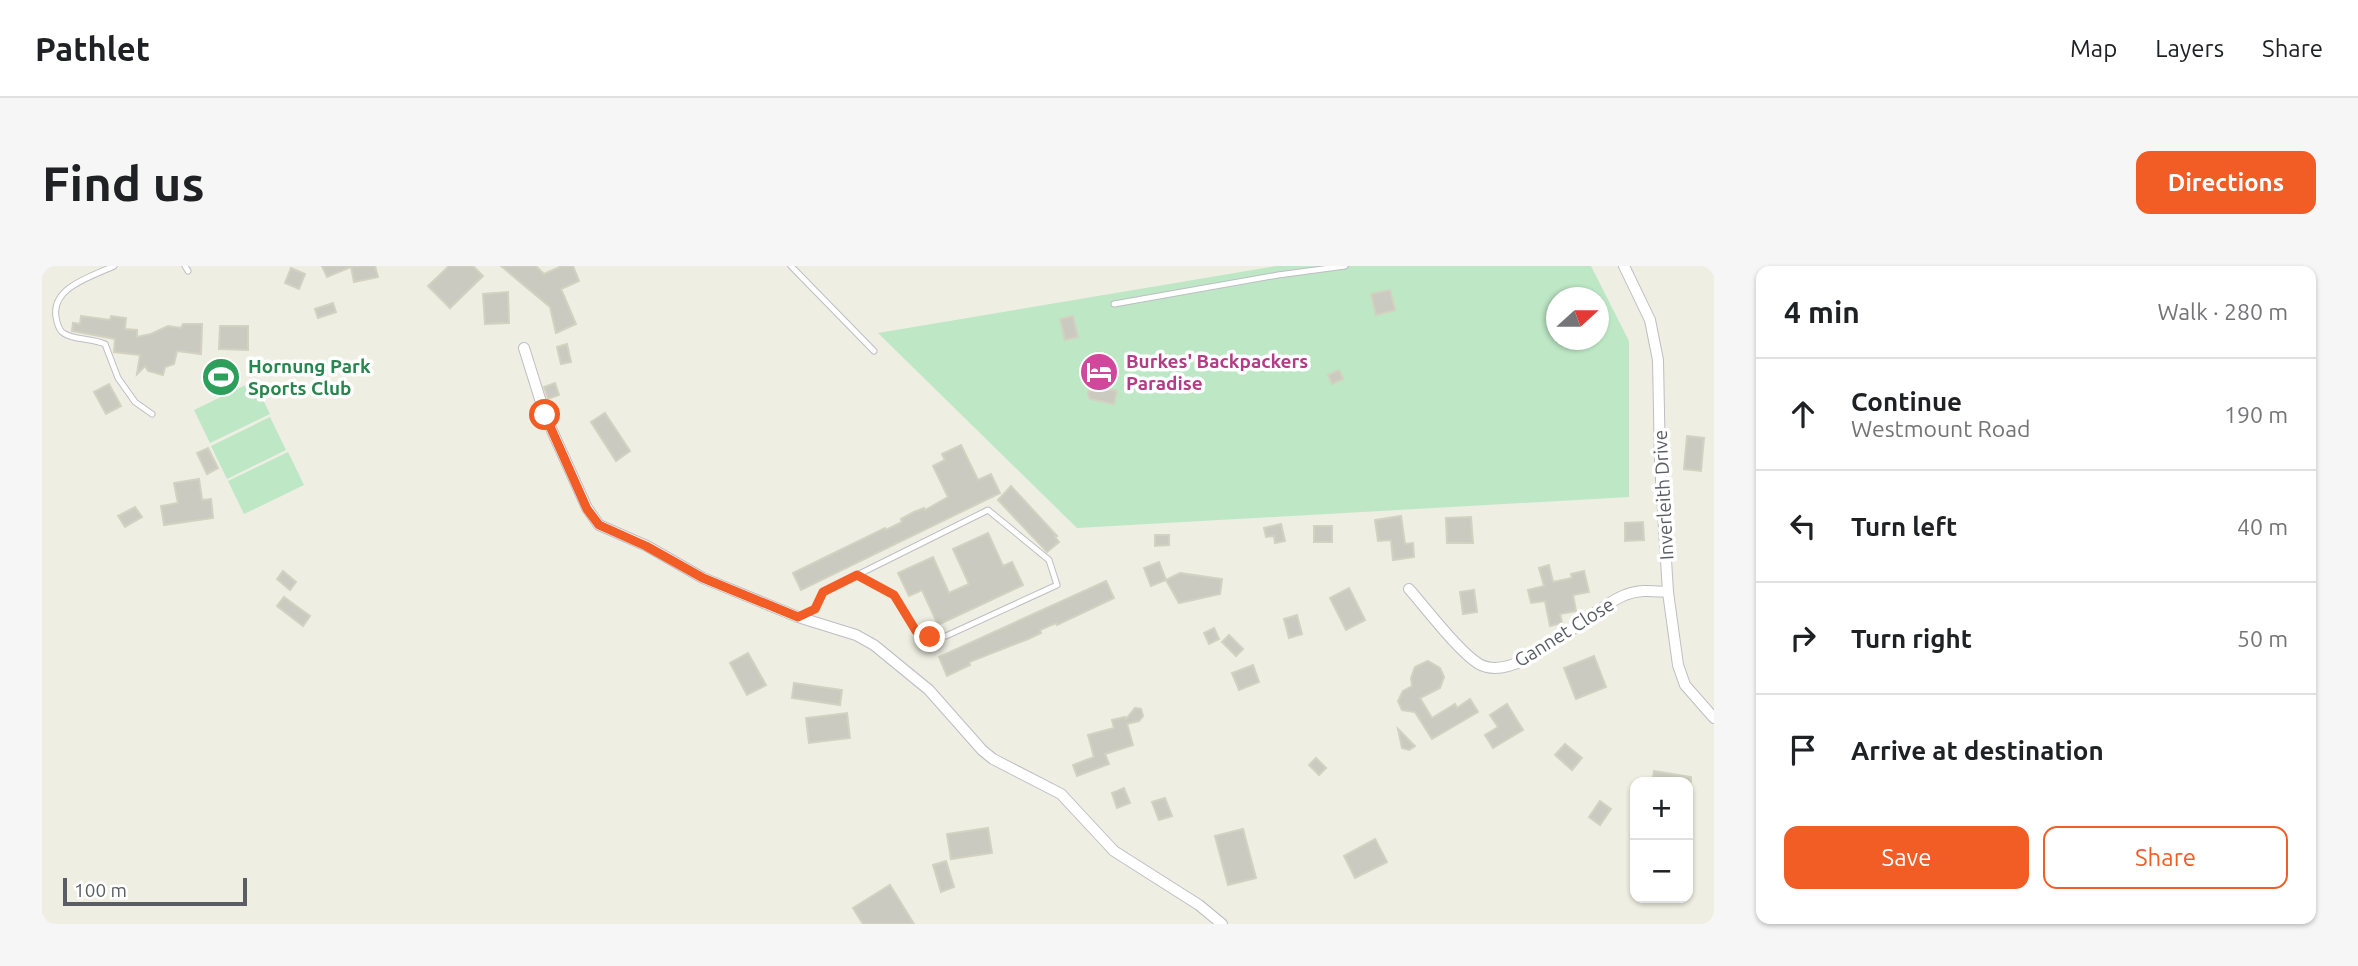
<!DOCTYPE html>
<html lang="en">
<head>
<meta charset="utf-8">
<style>
  :root { --surface:#fff; --page:#f6f6f6; --text:#202124; --muted:#757577; --line:#e0e0e0; --accent:#f25c25 }
  body { margin:0; font-family:Ubuntu,sans-serif; background:var(--page); color:var(--text) }
  .controls { position:absolute; right:21px; bottom:21px; display:grid; overflow:hidden; border-radius:14px; box-shadow:0 2px 5px #0004 }
  .controls button { width:63px; height:63px; display:grid; place-items:center; padding:0; border:0; border-bottom:2px solid var(--line); background:var(--surface); color:var(--text); font:35px sans-serif }
  .compass { position:absolute; left:1504px; top:21px; width:63px; height:63px; border-radius:50%; background:var(--surface); box-shadow:0 2px 5px #0004; rotate:69deg }
  .scale { position:absolute; left:21px; bottom:18px; width:184px; box-sizing:border-box; padding-left:7px; border:4px solid #5b5d64; border-top:0; font-size:19px; line-height:24px; white-space:nowrap; color:#5b5d64; -webkit-text-stroke:5px #fff; paint-order:stroke }
  .stop { position:absolute; width:21px; height:21px; margin:-16px; border:5px solid #f25c25; border-radius:50%; background:#fff }
  .stop.end { background:#f25c25; border-color:#fff; box-shadow:0 2px 7px #0008 }
  .list { margin:0; padding:0; list-style:none }
  h2 { display:flex; justify-content:space-between; align-items:center; height:91px; margin:0; padding:0 28px; font-size:30px }
  h2 small { font-size:23px; font-weight:400; color:var(--muted) }
  .list li { display:grid; grid-template-columns:46px 1fr auto; gap:21px; align-items:center; box-sizing:border-box; height:112px; padding:0 28px; border-top:2px solid var(--line) }
  .list b { display:block; font-size:26px; white-space:nowrap }
  .list p { margin:0; font-size:23px; white-space:nowrap; color:var(--muted) }
  .list em { font-size:23px; font-style:normal; color:var(--muted) }
  .actions { display:flex; gap:14px; padding:21px 28px }
  .actions a { flex:1; padding:16px 0; border:2px solid var(--accent); border-radius:14px; text-align:center; font-size:24px; color:var(--accent) }
  .actions .main { background:var(--accent); color:#fff }
  .icon { flex:none; width:38px; height:38px; fill:none; stroke:currentColor; stroke-width:2; stroke-linecap:round; stroke-linejoin:round }
  .map { position:relative; flex:none; width:1672px; height:658px; overflow:hidden; border-radius:14px }
  header { display:flex; align-items:center; gap:42px; box-sizing:border-box; height:98px; padding:0 35px; background:var(--surface); border-bottom:2px solid var(--line) }
  header strong { font-size:33px }
  nav { display:flex; gap:38px; margin-inline-start:auto; font-size:24px }
  .intro { display:flex; align-items:center; justify-content:space-between; box-sizing:border-box; height:168px; padding:0 42px }
  h1 { margin:0; font-size:49px }
  .button { padding:18px 32px; border-radius:14px; background:var(--accent); color:#fff; font-size:24px; font-weight:700 }
  main { display:flex; gap:42px; padding:0 42px }
  aside { flex:1; background:var(--surface); border-radius:14px; box-shadow:0 2px 5px #0004 }
  .map>svg:first-child { display:block }
  .green { fill:#bde7c5; fill-rule:evenodd }
  .building { fill:#cbcac1; stroke:#d3d1c0; stroke-width:2 }
  .lines { fill:none; stroke-linecap:round; stroke-linejoin:round }
  .lane-casing { stroke:#bdbec5; stroke-width:7 }
  .street-casing { stroke:#bdbec5; stroke-width:12 }
  .lane { stroke:#fff; stroke-width:5 }
  .street { stroke:#fff; stroke-width:10 }
  .route { stroke:#f25c25; stroke-width:9 }
  .labels { text-anchor:middle; stroke-width:7; stroke-linejoin:round; paint-order:stroke }
  .hotel-label { font-size:19px; font-weight:bold; fill:#b23c85; stroke:#fff; text-anchor:start }
  .leisure-label { font-size:19px; font-weight:bold; fill:#27864d; stroke:#fff; text-anchor:start }
  .street-label { font-size:19px; fill:#5b5d64; stroke:#fff }
</style>
</head>
<body>
<header>
<strong>Pathlet</strong>
<nav><a>Map</a><a>Layers</a><a>Share</a></nav>
</header>
<div class="intro"><h1>Find us</h1><a class="button">Directions</a></div>
<main>
<div class="map">
<svg width="1672" height="658" viewBox="0 0 1672 658">
  <rect width="100%" height="100%" fill="#eeeee2"/>
  <g class="green">
    <path d="M1234,0H1549L1587,75V231L1035,262L836,67ZM1514,32H1556V74H1514Z"/>
    <path d="M212,115L228,148L168,177L152,144Z"/>
    <path d="M228,151L244,184L185,213L169,180Z"/>
    <path d="M246,186L262,219L202,248L186,215Z"/>
  </g>
  <g class="building">
    <path d="M280,0H311L285,11Z"/>
    <path d="M316,0H333L336,11L312,16L309,1Z"/>
    <path d="M407,0H431L441,10L408,42L386,20Z"/>
    <path d="M459,0H494L502,8L520,0H531L537,15L519,23L534,58L514,67L508,41Z"/>
    <path d="M249,2L263,8L257,23L243,17Z"/>
    <path d="M1348,24L1353,44L1334,49L1329,28Z"/>
    <path d="M466,26L467,57L443,58L441,28Z"/>
    <path d="M291,37L294,46L276,52L273,43Z"/>
    <path d="M39,50L68,54L69,50L84,52L83,63L95,64V71L109,68L126,60L139,62L141,58H160L159,88L135,85L132,98L123,101L121,109L106,105L103,100L95,108L98,89L72,86L73,73L30,65L31,57L38,58Z"/>
    <path d="M1031,50L1036,71L1023,74L1018,53Z"/>
    <path d="M178,60H206V84L177,83Z"/>
    <path d="M525,78L529,96L519,98L515,81Z"/>
    <path d="M1055,86L1067,89L1060,122L1075,125L1072,138L1048,133L1046,128Z"/>
    <path d="M1297,104L1301,113L1290,118L1286,109Z"/>
    <path d="M513,117L517,129L506,133L502,121Z"/>
    <path d="M67,118L79,140L64,148L52,126Z"/>
    <path d="M563,147L588,185L574,195L549,156Z"/>
    <path d="M1645,170L1662,172L1659,205L1642,203Z"/>
    <path d="M919,179L936,214L949,208L958,227L759,324L751,307L843,262L844,264L860,256L859,253L872,246L882,242L883,244L906,231L891,200L903,194L900,188Z"/>
    <path d="M166,182L176,202L165,208L155,187Z"/>
    <path d="M157,213L160,234L169,233L171,252L122,259L119,240L136,237L132,217Z"/>
    <path d="M969,220L1015,270L1013,271L1017,276L1005,286L956,234Z"/>
    <path d="M93,241L100,251L83,261L76,250Z"/>
    <path d="M1359,250L1363,278L1371,277L1372,291L1351,294L1349,274L1336,275L1333,254Z"/>
    <path d="M1429,251L1431,277H1405L1404,252Z"/>
    <path d="M1601,256L1602,274L1583,275V257Z"/>
    <path d="M1239,258L1243,275L1233,277L1232,270L1224,271L1222,262Z"/>
    <rect x="1272" y="260" width="18" height="16"/>
    <path d="M946,267L961,300L970,296L981,319L896,359L880,324L867,330L856,307L891,291L907,327L927,318L911,283Z"/>
    <path d="M1113,269H1127V279L1113,280Z"/>
    <path d="M1117,296L1124,314L1109,320L1102,302Z"/>
    <path d="M1507,299L1511,316L1530,312L1529,308L1542,305L1547,326L1531,329L1534,345L1518,348L1520,357L1508,360L1503,335L1489,337L1486,324L1502,320L1497,302Z"/>
    <path d="M241,305L254,316L248,324L235,313Z"/>
    <path d="M1138,307L1180,313L1178,328L1137,337L1124,314Z"/>
    <path d="M1064,315L1072,332L1015,359L1014,357L998,364L999,367L986,373L927,396L928,399L905,410L897,391Z"/>
    <path d="M1307,322L1323,354L1304,364L1288,332Z"/>
    <path d="M1432,324L1435,346L1421,348L1418,326Z"/>
    <path d="M242,331L268,350L261,360L235,340Z"/>
    <path d="M1255,349L1260,368L1247,372L1242,353Z"/>
    <path d="M1172,362L1177,373L1167,378L1162,367Z"/>
    <path d="M1187,369L1201,383L1194,390L1180,376Z"/>
    <path d="M706,387L724,419L705,429L688,397Z"/>
    <path d="M1552,390L1564,421L1534,433L1522,402Z"/>
    <path d="M1386,395L1398,402L1402,411L1398,422L1378,432L1390,452L1413,438L1415,442L1428,433L1436,446L1390,473L1373,446L1360,444L1356,435L1361,425L1370,420L1369,412L1373,401Z"/>
    <path d="M1211,399L1217,416L1197,424L1190,407Z"/>
    <path d="M752,417L800,424L798,439L750,432Z"/>
    <path d="M1465,438L1481,464L1451,482L1443,469L1456,461L1448,449Z"/>
    <path d="M1093,442L1099,443L1101,450L1097,455L1085,458L1091,479L1063,488L1067,498L1035,510L1031,499L1052,491L1046,469L1072,462L1070,454L1083,451L1084,453Z"/>
    <path d="M805,447L808,472L767,477L764,452Z"/>
    <path d="M1356,463L1373,480L1367,484L1360,482Z"/>
    <path d="M1523,478L1540,492L1530,504L1513,489Z"/>
    <path d="M1274,492L1284,502L1277,509L1267,499Z"/>
    <path d="M1612,505L1649,511V516H1610Z"/>
    <path d="M1082,522L1088,537L1075,542L1070,527Z"/>
    <path d="M1123,532L1130,550L1117,554L1110,536Z"/>
    <path d="M1558,535L1569,543L1558,559L1547,551Z"/>
    <path d="M946,562L950,587L909,593L905,568Z"/>
    <path d="M1201,563L1214,612L1186,619L1173,570Z"/>
    <path d="M1333,573L1345,596L1313,612L1302,590Z"/>
    <path d="M904,595L912,621L899,626L891,599Z"/>
    <path d="M848,619L872,658H821L811,642Z"/>
  </g>
  <g class="lines">
    <defs>
      <g id="lane">
        <path d="M72,0C51,10 9,21 14,51C15,57 16,62 20,66C29,74 50,72 63,78L76,112L93,136L110,148"/>
        <path d="M143,0L146,5"/>
        <path d="M749,0L832,85"/>
        <path d="M1072,38L1236,9L1303,0"/>
        <path d="M759,350L773,343L781,326L946,244L1007,294L1015,319L904,370L888,371L874,365L852,329L815,309"/>
      </g>
      <g id="street">
        <path d="M1582,0L1608,54L1616,94L1618,197L1626,326L1636,399L1643,419L1672,452"/>
        <path d="M482,82L503,149L545,242L557,259L605,280L661,312L756,351L814,369L832,379L887,424L940,484L951,493L1019,528L1072,585L1157,639L1180,658"/>
        <path d="M1367,323C1384,342 1417,386 1437,398C1476,420 1545,344 1583,329C1597,323 1611,325 1626,326"/>
      </g>
    </defs>
    <use href="#lane" class="lane-casing"/>
    <use href="#street" class="street-casing"/>
    <use href="#lane" class="lane"/>
    <use href="#street" class="street"/>
  </g>
  <g class="lines">
    <path class="route" d="M503,149L545,243L557,259L604,280L661,312L756,351L773,343L781,326L815,309L852,329L874,365L888,371"/>
  </g>
  <defs>
    <symbol id="hotel-disc" viewBox="-11 -11 22 22"><circle r="9.5" fill="#d1479c" stroke="#fff"/><path d="M-6-4.5h1.5V1H6V5H4.5V3h-9V5H-6ZM-4 0a1.8 1.8 0 1 1 3.6 0ZM.5 0V-2.5h3Q6-2.5 6 0Z" fill="#fff"/></symbol>
    <symbol id="stadium-disc" viewBox="-11 -11 22 22"><circle r="9.5" fill="#2e9e5b" stroke="#fff"/><path d="M0-5a6.5 5 0 1 0 0 10a6.5 5 0 1 0 0-10ZM-3.5-1.8h7v3.6h-7Z" fill="#fff"/></symbol>
  </defs>
  <g fill-rule="evenodd">
    <use href="#hotel-disc" x="1035" y="84" width="44" height="44"/>
    <use href="#stadium-disc" x="157" y="89" width="44" height="44"/>
  </g>
  <g class="labels">
    <g class="hotel-label">
      <text x="1084" y="102">Burkes' Backpackers<tspan x="1084" dy="22">Paradise</tspan></text>
    </g>
    <g class="leisure-label">
      <text x="206" y="107">Hornung Park<tspan x="206" dy="22">Sports Club</tspan></text>
    </g>
    <g class="street-label">
      <text transform="translate(1621 229) rotate(-93)" y="7">Inverleith Drive</text>
      <text transform="translate(1522 366) rotate(-32)" y="7">Gannet Close</text>
    </g>
  </g>
</svg>
<div class="controls">
<button>+</button>
<button>−</button>
</div>
<svg class="compass" viewBox="-18 -18 36 36"><path d="M0-13l5 13h-10z" fill="#e53935"/><path d="M0 13l5-13h-10z" fill="#757577"/></svg>
<div class="scale">100 m</div>
<div class="stop" style="left:503px;top:149px"></div>
<div class="stop end" style="left:888px;top:371px"></div>
</div>
<aside>
<h2>4 min<small>Walk · 280 m</small></h2>
<ul class="list">
<li><svg class="icon" aria-label="ahead" viewBox="0 0 24 24"><path d="M12 20V5M6 11l6-6 6 6"/></svg><div><b>Continue</b><p>Westmount Road</p></div><em>190 m</em></li>
<li><svg class="icon" aria-label="left" viewBox="0 0 24 24"><path d="M17 20v-9H6M10 6l-5 5 5 5"/></svg><div><b>Turn left</b></div><em>40 m</em></li>
<li><svg class="icon" aria-label="right" viewBox="0 0 24 24"><path d="M7 20v-9h11M14 6l5 5-5 5"/></svg><div><b>Turn right</b></div><em>50 m</em></li>
<li><svg class="icon" aria-label="arrive" viewBox="0 0 24 24"><path d="M6 21V4h12l-3 4 3 4H6"/></svg><div><b>Arrive at destination</b></div></li>
</ul>
<div class="actions"><a class="main">Save</a><a>Share</a></div>
</aside>
</main>
</body>
</html>
